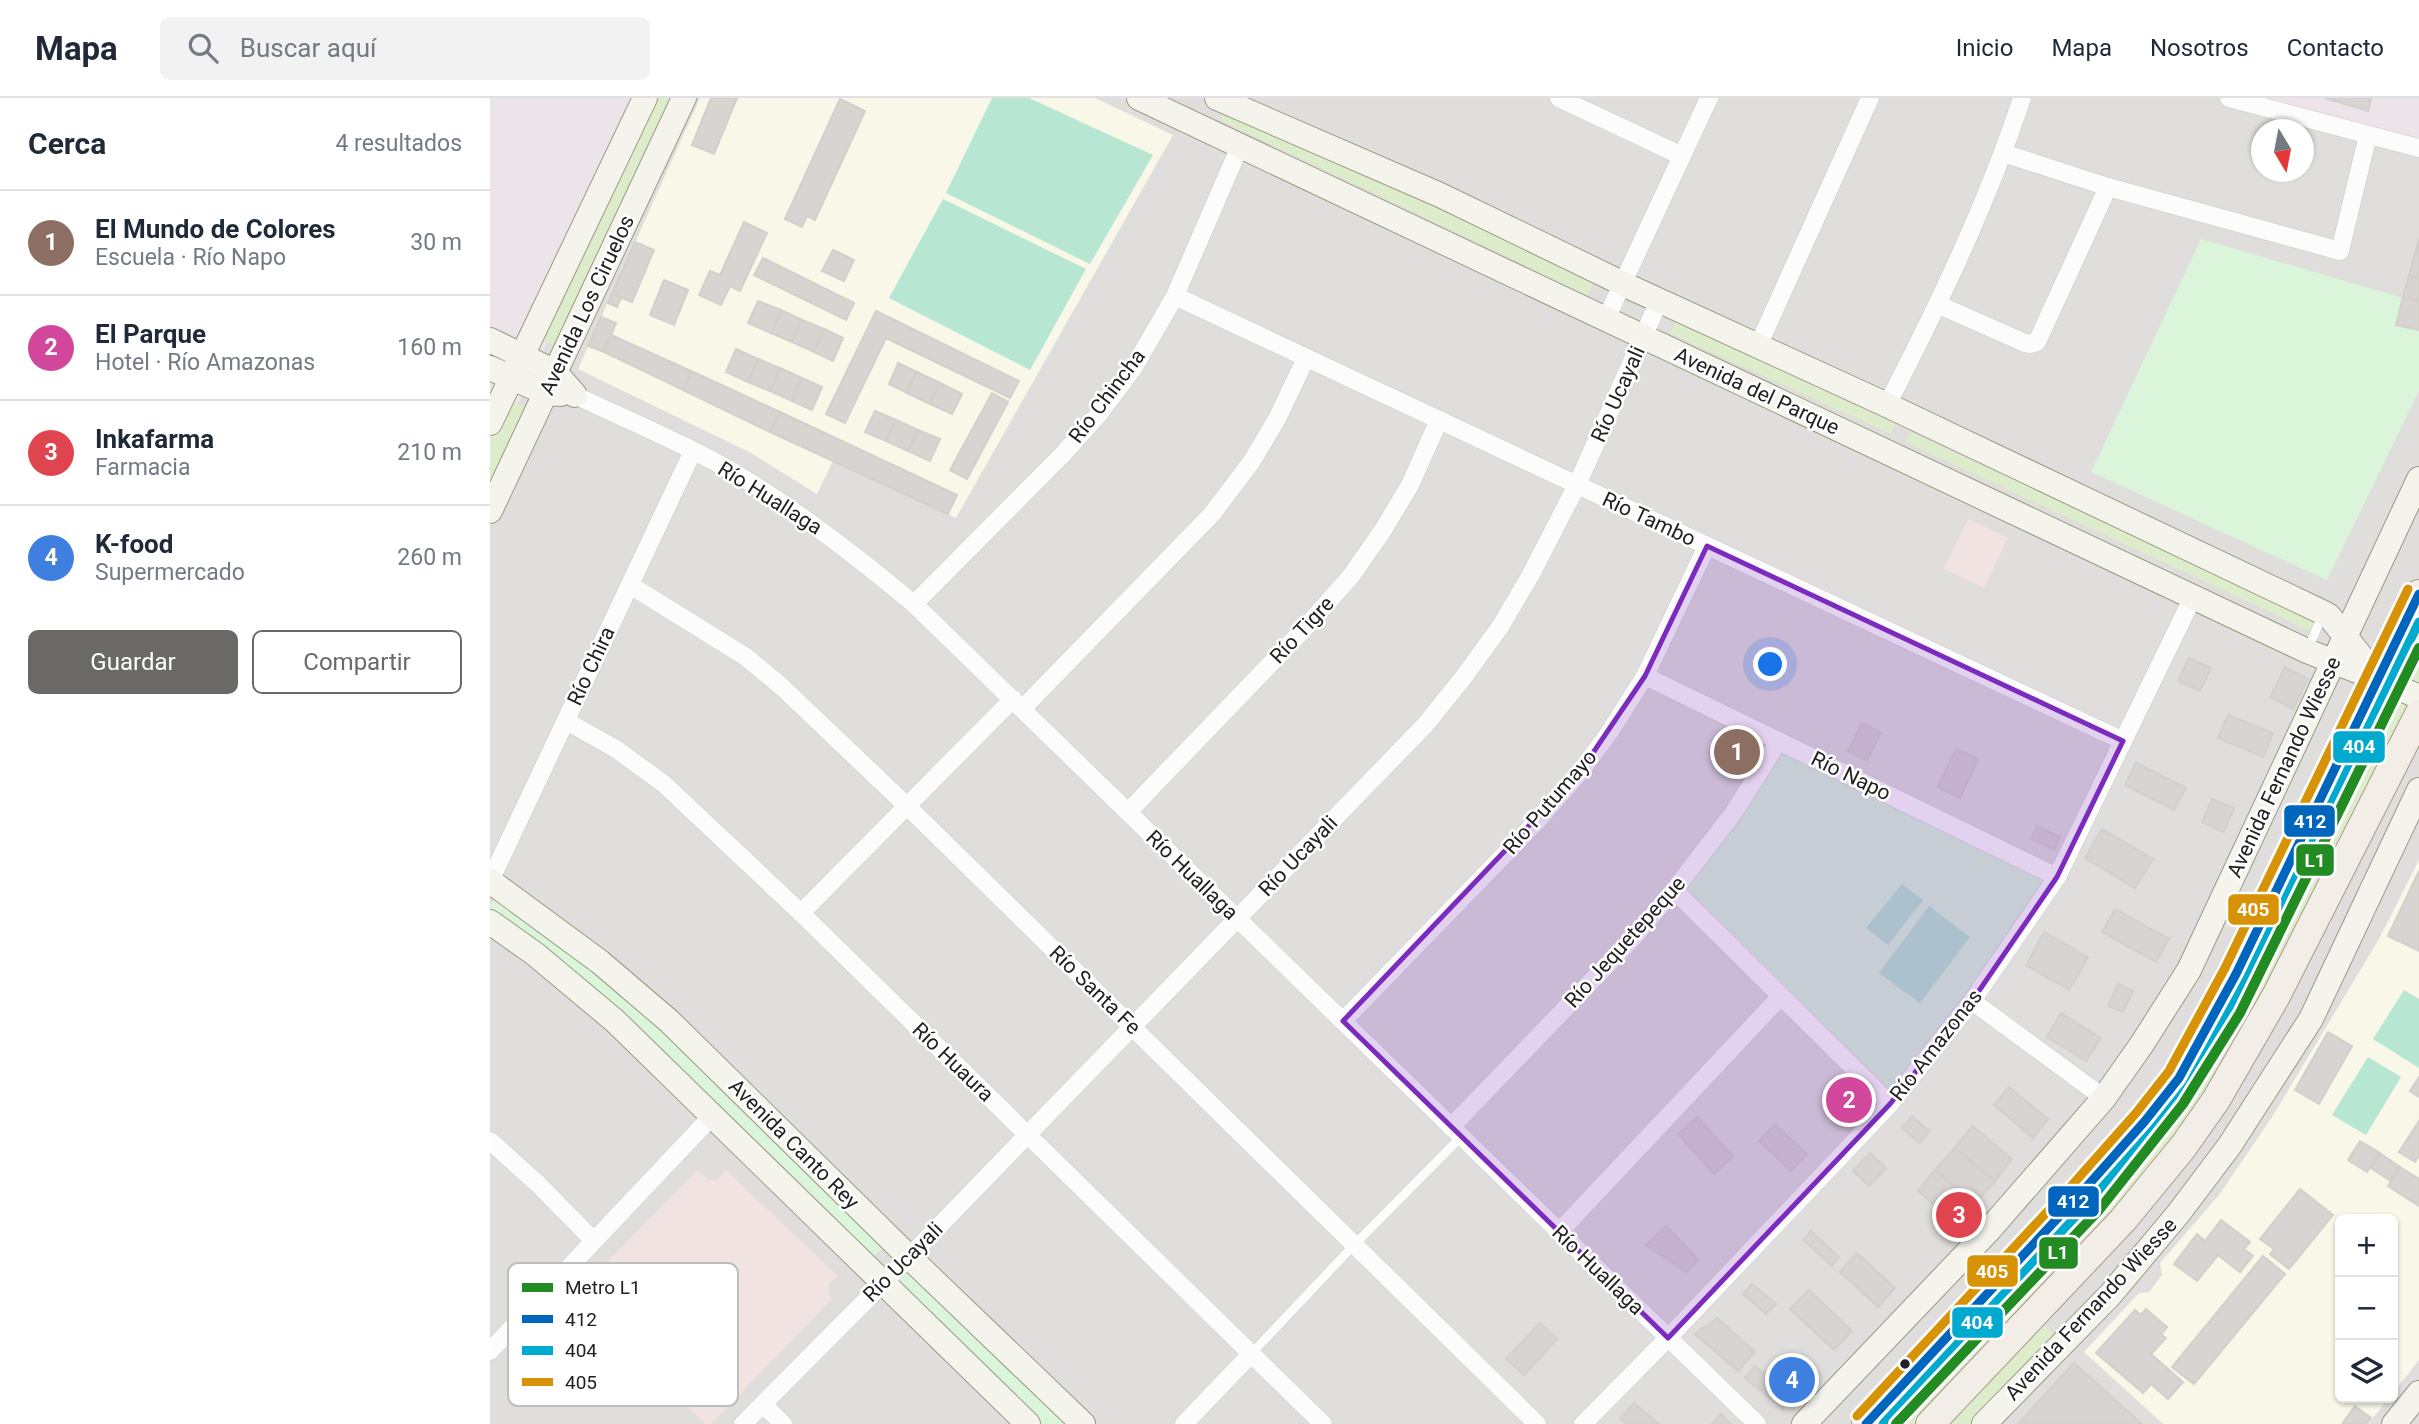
<!DOCTYPE html>
<html lang="es">
<head>
<meta charset="utf-8">
<style>
  :root { --surface:#fff; --page:#f2f2f3; --text:#1f2937; --muted:#747a83; --line:#e0e1e3; --accent:#6a6968 }
  body { margin:0; font-family:Roboto,sans-serif; background:var(--page); color:var(--text) }
  .controls { position:absolute; right:21px; bottom:21px; display:grid; overflow:hidden; border-radius:10px; box-shadow:0 2px 5px #0004 }
  .controls button { width:63px; height:63px; display:grid; place-items:center; padding:0; border:0; border-bottom:2px solid var(--line); background:var(--surface); color:var(--text); font:35px sans-serif }
  .compass { position:absolute; left:1761px; top:21px; width:63px; height:63px; border-radius:50%; background:var(--surface); box-shadow:0 2px 5px #0004; rotate:170deg }
  .you { position:absolute; left:1281px; top:567px; width:24px; height:24px; margin:-18px; border:5px solid #fff; border-radius:50%; background:#1a73e8; box-shadow:0 0 0 10px #1a73e833 }
  .badge { display:grid; place-items:center; width:46px; height:46px; border-radius:50%; background:var(--accent); color:#fff; font-size:23px; font-weight:700 }
  .pin { position:absolute; translate:-50% -50%; border:4px solid #fff; box-shadow:0 2px 7px #0006 }
  .list { margin:0; padding:0; list-style:none }
  h2 { display:flex; justify-content:space-between; align-items:center; height:91px; margin:0; padding:0 28px; font-size:30px }
  h2 small { font-size:23px; font-weight:400; color:var(--muted) }
  .list li { display:grid; grid-template-columns:46px 1fr auto; gap:21px; align-items:center; box-sizing:border-box; height:105px; padding:0 28px; border-top:2px solid var(--line) }
  .list b { display:block; font-size:26px; white-space:nowrap }
  .list p { margin:0; font-size:23px; white-space:nowrap; color:var(--muted) }
  .list em { font-size:23px; font-style:normal; color:var(--muted) }
  .actions { display:flex; gap:14px; padding:21px 28px }
  .actions a { flex:1; padding:16px 0; border:2px solid var(--accent); border-radius:10px; text-align:center; font-size:24px; color:var(--accent) }
  .actions .main { background:var(--accent); color:#fff }
  .icon { flex:none; width:38px; height:38px; fill:none; stroke:currentColor; stroke-width:2; stroke-linecap:round; stroke-linejoin:round }
  .map { position:relative; flex:none; width:1929px; height:1326px; overflow:hidden }
  header { display:flex; align-items:center; gap:42px; box-sizing:border-box; height:98px; padding:0 35px; background:var(--surface); border-bottom:2px solid var(--line) }
  header strong { font-size:33px }
  nav { display:flex; gap:38px; margin-inline-start:auto; font-size:24px }
  .search { width:490px; height:63px; background:var(--page); display:flex; align-items:center; gap:18px; box-sizing:border-box; padding:0 24px; border-radius:10px; color:var(--muted); font-size:26px }
  main { display:flex }
  aside { flex:1; background:var(--surface) }
  .map>svg:first-child { display:block }
  .residential { fill:#dfdedc; fill-rule:evenodd }
  .commercial { fill:#f1e3e1 }
  .industrial { fill:#ede4e9 }
  .education { fill:#f8f7e8 }
  .grass { fill:#ddeccb }
  .park { fill:#daf5da }
  .pitch { fill:#b7e6d2 }
  .building { fill:#d7d4d2; stroke:#d3d0cc; stroke-width:2 }
  .lines { fill:none; stroke-linecap:round; stroke-linejoin:round }
  .lane-casing { stroke:#c9c8c7; stroke-width:10 }
  .street-casing { stroke:#c9c8c7; stroke-width:19 }
  .secondary-casing { stroke:#999a82; stroke-width:26 }
  .primary-casing { stroke:#a79c86; stroke-width:30 }
  .lane { stroke:#fdfcfc; stroke-width:9 }
  .street { stroke:#fdfcfc; stroke-width:18 }
  .secondary { stroke:#f4f4ed; stroke-width:24 }
  .primary { stroke:#f3ede7; stroke-width:28 }
  .bus-1-casing { stroke:#fff; stroke-width:14 }
  .bus-2-casing { stroke:#fff; stroke-width:14 }
  .bus-3-casing { stroke:#fff; stroke-width:14 }
  .bus-1 { stroke:#0065bd; stroke-width:9 }
  .bus-2 { stroke:#00a9ce; stroke-width:9 }
  .bus-3 { stroke:#d79205; stroke-width:9 }
  .metro-1-casing { stroke:#fff; stroke-width:16 }
  .metro-1 { stroke:#228b22; stroke-width:10 }
  .marked { fill:#7b2cbf; fill-opacity:0.2; stroke:#7b2cbf; stroke-width:5; stroke-linejoin:round }
  .bus-dot { fill:#222; stroke:#fff; stroke-width:2.5 }
  .labels { text-anchor:middle; stroke-width:5; stroke-linejoin:round; paint-order:stroke }
  .street-label { font-size:21px; fill:#222; stroke:#fff }
  .key { fill:#fff; stroke:#bdbdbd; stroke-width:2 }
  .key-label { font-size:19px; fill:#222 }
  .line-badge { stroke:#fff; stroke-width:2.5 }
  .badge-label { font-size:19px; text-anchor:middle; font-weight:bold; fill:#fff }
</style>
</head>
<body>
<header>
<strong>Mapa</strong>
<div class="search"><svg class="icon" aria-label="search" viewBox="0 0 24 24"><circle cx="10" cy="10" r="6"/><path d="M15 15l6 6"/></svg>Buscar aquí</div>
<nav><a>Inicio</a><a>Mapa</a><a>Nosotros</a><a>Contacto</a></nav>
</header>
<main>
<aside>
<h2>Cerca<small>4 resultados</small></h2>
<ul class="list">
<li><span class="badge" style="background:#8d6e63">1</span><div><b>El Mundo de Colores</b><p>Escuela · Río Napo</p></div><em>30 m</em></li>
<li><span class="badge" style="background:#d1479c">2</span><div><b>El Parque</b><p>Hotel · Río Amazonas</p></div><em>160 m</em></li>
<li><span class="badge" style="background:#e0444e">3</span><div><b>Inkafarma</b><p>Farmacia</p></div><em>210 m</em></li>
<li><span class="badge" style="background:#3f7fe0">4</span><div><b>K-food</b><p>Supermercado</p></div><em>260 m</em></li>
</ul>
<div class="actions"><a class="main">Guardar</a><a>Compartir</a></div>
</aside>
<div class="map">
<svg width="1929" height="1326" viewBox="0 0 1929 1326">
  <rect width="100%" height="100%" fill="#f0eeeb"/>
  <path class="residential" d="M173,0H1762L1929,44V1326H0V365ZM1772,32H1814V74H1772ZM1850,1121H1903V1300H1850Z"/>
  <g class="commercial">
    <path d="M1478,421L1518,440L1494,490L1454,471Z"/>
    <path d="M208,1072L218,1082H227L236,1072L348,1178L339,1185L338,1197L342,1201L221,1326H215L84,1197Z"/>
  </g>
  <g class="industrial">
    <path d="M0,0H173L0,365Z"/>
    <path d="M1762,0H1929V44Z"/>
  </g>
  <g class="education">
    <path d="M210,0H605L683,37L466,420L343,363L327,396L259,354L88,271Z"/>
    <path d="M1929,762V1262L1903,1295V1121H1850V1300H1899L1878,1326H1673L1594,1254L1649,1195L1659,1194L1666,1185L1672,1177L1670,1165L1729,1097L1782,1019L1889,841Z"/>
  </g>
  <g class="grass">
    <path d="M161,0H182L64,246L50,240Z"/>
    <path d="M734,11L1104,183L1098,197L730,22Z"/>
    <path d="M1186,223L1405,326L1401,336L1180,235Z"/>
    <path d="M19,303L37,310L0,388V344Z"/>
    <path d="M1420,334L1827,522L1821,533L1416,344Z"/>
    <path d="M1929,511V588L1902,579Z"/>
    <path d="M1894,595L1914,602L1921,611L1780,892L1740,954L1724,946L1723,940Z"/>
    <path d="M1717,957L1733,964L1734,974L1629,1116L1426,1326H1384Z"/>
    <path d="M1551,1227L1562,1234L1564,1241L1483,1326H1448Z"/>
  </g>
  <g class="park">
    <path d="M1711,141L1913,200L1906,226L1929,232V293L1837,482L1601,374Z"/>
    <path d="M1289,643L1567,779L1400,1006L1184,792Z"/>
    <path d="M6,799L131,887L394,1149L384,1158L375,1154L3,816L0,807Z"/>
    <path d="M420,1172L582,1326H550L412,1191L408,1185L411,1178Z"/>
  </g>
  <g class="pitch">
    <path d="M502,0H539L663,57L600,166L456,95Z"/>
    <path d="M453,101L596,171L540,272L399,200Z"/>
    <path d="M1412,786L1433,802L1398,847L1376,830Z"/>
    <path d="M1439,808L1480,839L1430,905L1389,875Z"/>
    <path d="M1914,892L1929,901V970L1883,941Z"/>
    <path d="M1878,959L1911,979L1876,1037L1842,1017Z"/>
  </g>
  <g class="building">
    <path d="M221,0H247L224,56L202,47Z"/>
    <path d="M1835,0H1881L1878,13Z"/>
    <path d="M350,1L375,13L325,122L317,118L312,129L295,121Z"/>
    <path d="M254,124L277,135L250,193L240,188L231,207L209,197L220,173L230,177Z"/>
    <path d="M1929,141V180L1919,178Z"/>
    <path d="M145,144L164,152L142,204L122,196Z"/>
    <path d="M343,152L364,162L354,183L332,173Z"/>
    <path d="M273,160L364,205L356,222L264,177Z"/>
    <path d="M1919,178L1929,180V203L1913,199Z"/>
    <path d="M174,182L198,192L184,227L160,217Z"/>
    <path d="M122,196L131,200L127,209L118,205Z"/>
    <path d="M1913,199L1929,203V232L1906,227Z"/>
    <path d="M268,203L291,212L281,235L258,225Z"/>
    <path d="M291,212L312,222L302,244L281,235Z"/>
    <path d="M386,213L529,283L520,300L396,240L355,325L336,316Z"/>
    <path d="M111,219L126,225L114,254L98,248Z"/>
    <path d="M312,222L334,231L324,254L302,244Z"/>
    <path d="M334,231L353,240L343,263L324,254Z"/>
    <path d="M121,237L201,273L193,292L114,254Z"/>
    <path d="M246,251L268,261L258,284L236,274Z"/>
    <path d="M268,261L290,270L280,293L258,284Z"/>
    <path d="M408,265L427,274L417,295L399,286Z"/>
    <path d="M290,270L312,280L302,303L280,293Z"/>
    <path d="M201,273L290,314L280,334L193,292Z"/>
    <path d="M427,274L450,285L440,306L417,295Z"/>
    <path d="M312,280L332,289L322,312L302,303Z"/>
    <path d="M450,285L472,296L462,316L440,306Z"/>
    <path d="M502,295L518,304L477,381L460,372Z"/>
    <path d="M385,313L406,322L396,343L375,334Z"/>
    <path d="M290,314L467,397L458,416L280,334Z"/>
    <path d="M406,322L428,332L418,353L396,343Z"/>
    <path d="M428,332L450,341L440,363L418,353Z"/>
    <path d="M1699,560L1721,570L1710,593L1688,583Z"/>
    <path d="M1795,569L1818,581L1803,611L1780,599Z"/>
    <path d="M1738,617L1783,635L1773,659L1728,640Z"/>
    <path d="M1372,625L1391,635L1377,663L1358,653Z"/>
    <path d="M1466,651L1488,661L1470,700L1448,689Z"/>
    <path d="M1646,665L1696,690L1684,712L1635,687Z"/>
    <path d="M1722,701L1744,710L1734,734L1712,724Z"/>
    <path d="M1547,728L1570,739L1564,752L1541,741Z"/>
    <path d="M1612,731L1663,761L1645,790L1595,760Z"/>
    <path d="M1929,773V853L1898,838Z"/>
    <path d="M1625,811L1679,841L1666,864L1612,834Z"/>
    <path d="M1554,834L1598,859L1579,892L1536,867Z"/>
    <path d="M1628,886L1643,893L1633,914L1618,908Z"/>
    <path d="M1571,915L1611,940L1596,963L1557,939Z"/>
    <path d="M1838,934L1862,948L1829,1006L1805,992Z"/>
    <path d="M1929,979V999L1920,993Z"/>
    <path d="M1519,989L1558,1021L1543,1040L1504,1007Z"/>
    <path d="M1353,990L1363,1000L1346,1016L1336,1006Z"/>
    <path d="M1422,1018L1439,1033L1430,1045L1412,1030Z"/>
    <path d="M1207,1019L1243,1058L1224,1076L1188,1036Z"/>
    <path d="M1929,1023V1058L1925,1064L1909,1054Z"/>
    <path d="M1285,1026L1317,1056L1301,1073L1269,1043Z"/>
    <path d="M1482,1028L1522,1061L1505,1083L1465,1050Z"/>
    <path d="M1870,1043L1890,1055L1877,1074L1858,1062Z"/>
    <path d="M1465,1050L1505,1083L1485,1105L1445,1072Z"/>
    <path d="M1380,1055L1396,1070L1379,1088L1363,1073Z"/>
    <path d="M1891,1056L1910,1069L1901,1083L1881,1070Z"/>
    <path d="M1910,1069L1929,1081V1108L1898,1088Z"/>
    <path d="M1445,1072L1485,1105L1468,1127L1428,1093Z"/>
    <path d="M1810,1091L1843,1117L1799,1171L1780,1156L1784,1151L1770,1141Z"/>
    <path d="M1731,1122L1760,1144L1754,1151L1763,1158L1750,1174L1728,1157L1707,1183L1684,1166L1707,1136L1715,1143Z"/>
    <path d="M1176,1128L1209,1162L1196,1174L1156,1147Z"/>
    <path d="M1321,1133L1349,1159L1342,1168L1313,1142Z"/>
    <path d="M1367,1155L1405,1190L1388,1209L1350,1174Z"/>
    <path d="M1773,1158L1795,1176L1704,1286L1682,1269Z"/>
    <path d="M1262,1186L1286,1206L1276,1216L1253,1196Z"/>
    <path d="M1319,1192L1362,1233L1344,1252L1300,1211Z"/>
    <path d="M1656,1211L1677,1229L1671,1236L1676,1240L1661,1256L1693,1284L1678,1301L1661,1286L1653,1295L1606,1255L1645,1212L1651,1217Z"/>
    <path d="M1227,1220L1265,1254L1248,1273L1205,1236Z"/>
    <path d="M1050,1225L1067,1241L1034,1277L1016,1261Z"/>
    <path d="M1584,1265L1652,1326H1528Z"/>
    <path d="M1265,1268L1302,1300L1293,1311L1255,1280Z"/>
    <path d="M1144,1305L1169,1326H1136L1130,1321Z"/>
    <path d="M1865,1308L1881,1320L1876,1326H1852Z"/>
    <path d="M1231,1316L1241,1326H1222Z"/>
  </g>
  <g class="lines">
    <defs>
      <g id="lane">
        <path d="M1818,551L1833,516"/>
        <path d="M761,1256L864,1147L971,1039"/>
      </g>
      <g id="street">
        <path d="M1069,0L1192,58"/>
        <path d="M1739,0L1929,50"/>
        <path d="M1513,55L1618,89L1850,153L1878,37"/>
        <path d="M685,198L1633,643"/>
        <path d="M1449,207L1535,245L1541,246L1547,244L1618,89"/>
        <path d="M1116,221L1219,0"/>
        <path d="M1268,248L1380,0"/>
        <path d="M85,297C141,324 200,348 253,380C314,417 370,461 424,506L1267,1326"/>
        <path d="M1397,307C1448,208 1497,106 1532,0"/>
        <path d="M140,487L256,559L292,589L417,708L1047,1326"/>
        <path d="M424,506L572,357L608,317L644,269L685,198L750,48"/>
        <path d="M1155,578L1567,779"/>
        <path d="M533,610L722,416L762,363L788,319L816,260"/>
        <path d="M76,623L126,651L174,686L311,815L833,1326"/>
        <path d="M638,714L814,531L861,478L893,432L920,387L949,322"/>
        <path d="M0,783L203,353"/>
        <path d="M1184,792L1400,1006"/>
        <path d="M311,815L523,601"/>
        <path d="M1482,903L1614,1000"/>
        <path d="M853,923L1047,723L1090,674L1119,635L1155,578L1217,448"/>
        <path d="M961,1029L1143,840L1184,792L1242,717L1289,643"/>
        <path d="M0,1043L48,1086L104,1143"/>
        <path d="M1069,1134L1291,898"/>
        <path d="M0,1253L223,1017"/>
        <path d="M273,1306L293,1326"/>
        <path d="M253,1326L419,1159L935,627L973,580L1010,529L1040,478L1087,387L1169,203"/>
        <path d="M694,1326L761,1256"/>
        <path d="M1093,1326L1178,1240L1400,1006L1482,903L1567,779L1703,499"/>
      </g>
      <g id="secondary">
        <path d="M649,0L1817,553C1854,568 1892,582 1929,599"/>
        <path d="M727,0L950,97L1144,191L1397,307L1834,515L1839,518L1888,580"/>
        <path d="M0,242L65,274L85,297"/>
        <path d="M0,270L56,295L71,296"/>
        <path d="M0,325L155,0"/>
        <path d="M0,413L194,0"/>
        <path d="M0,783L110,864L179,923L419,1159L593,1326"/>
        <path d="M0,824L45,856L125,923L538,1326"/>
        <path d="M1314,1326L1499,1132L1614,1000L1652,946L1699,872L1929,381"/>
        <path d="M1494,1326L1620,1197L1688,1116L1740,1047L1821,921L1929,692"/>
        <path d="M1904,1326L1929,1295"/>
      </g>
      <g id="primary">
        <path d="M1376,1326L1592,1094L1655,1023L1689,980L1746,876L1929,496"/>
        <path d="M1440,1326L1633,1122L1693,1049L1726,1002L1786,898L1929,616"/>
      </g>
    </defs>
    <use href="#lane" class="lane-casing"/>
    <use href="#street" class="street-casing"/>
    <use href="#secondary" class="secondary-casing"/>
    <use href="#primary" class="primary-casing"/>
    <use href="#lane" class="lane"/>
    <use href="#street" class="street"/>
    <use href="#secondary" class="secondary"/>
    <use href="#primary" class="primary"/>
    <defs>
      <path id="bus-1" d="M1376,1326L1592,1094L1655,1023L1689,980L1746,876L1929,496"/>
      <path id="bus-2" d="M1393,1326L1601,1102L1664,1031L1699,987L1757,881L1929,524"/>
      <path id="bus-3" d="M1367,1318L1583,1086L1646,1015L1679,973L1735,870L1918,491"/>
    </defs>
    <use href="#bus-1" class="bus-1-casing"/>
    <use href="#bus-2" class="bus-2-casing"/>
    <use href="#bus-3" class="bus-3-casing"/>
    <use href="#bus-1" class="bus-1"/>
    <use href="#bus-2" class="bus-2"/>
    <use href="#bus-3" class="bus-3"/>
    <defs>
      <path id="metro-1" d="M1406,1326L1609,1112L1693,1006L1750,915L1929,550"/>
    </defs>
    <use href="#metro-1" class="metro-1-casing"/>
    <use href="#metro-1" class="metro-1"/>
  </g>
  <path class="marked" d="M1217,448L1633,643L1567,779L1482,903L1400,1006L1178,1240L853,923L1090,674L1155,578Z"/>
  <circle class="bus-dot" cx="1415" cy="1266" r="6"/>
  <g class="labels">
    <g class="street-label">
      <text transform="translate(97 207) rotate(-65)" y="7">Avenida Los Ciruelos</text>
      <text transform="translate(1267 293) rotate(25)" y="7">Avenida del Parque</text>
      <text transform="translate(1128 296) rotate(-66)" y="7">Río Ucayali</text>
      <text transform="translate(617 298) rotate(-53)" y="7">Río Chincha</text>
      <text transform="translate(280 400) rotate(32)" y="7">Río Huallaga</text>
      <text transform="translate(1159 421) rotate(25)" y="7">Río Tambo</text>
      <text transform="translate(812 532) rotate(-47)" y="7">Río Tigre</text>
      <text transform="translate(101 568) rotate(-65)" y="7">Río Chira</text>
      <text transform="translate(1794 669) rotate(-65)" y="7">Avenida Fernando Wiesse</text>
      <text transform="translate(1361 678) rotate(26)" y="7">Río Napo</text>
      <text transform="translate(1060 704) rotate(-49)" y="7">Río Putumayo</text>
      <text transform="translate(808 758) rotate(-46)" y="7">Río Ucayali</text>
      <text transform="translate(702 777) rotate(44)" y="7">Río Huallaga</text>
      <text transform="translate(1135 844) rotate(-48)" y="7">Río Jequetepeque</text>
      <text transform="translate(605 892) rotate(44)" y="7">Río Santa Fe</text>
      <text transform="translate(1446 947) rotate(-52)" y="7">Río Amazonas</text>
      <text transform="translate(463 964) rotate(44)" y="7">Río Huaura</text>
      <text transform="translate(304 1046) rotate(45)" y="7">Avenida Canto Rey</text>
      <text transform="translate(413 1164) rotate(-45)" y="7">Río Ucayali</text>
      <text transform="translate(1108 1172) rotate(44)" y="7">Río Huallaga</text>
      <text transform="translate(1601 1211) rotate(-47)" y="7">Avenida Fernando Wiesse</text>
    </g>
  </g>
  <rect x="18" y="1165" width="230" height="143" rx="10" class="key"/>
  <rect x="32" y="1185" width="31" height="9" fill="#228b22"/>
  <rect x="32" y="1217" width="31" height="8" fill="#0065bd"/>
  <rect x="32" y="1248" width="31" height="9" fill="#00a9ce"/>
  <rect x="32" y="1280" width="31" height="8" fill="#d79205"/>
  <g class="key-label">
    <text x="75" y="1196">Metro L1</text>
    <text x="75" y="1228">412</text>
    <text x="75" y="1259">404</text>
    <text x="75" y="1291">405</text>
  </g>
  <g class="line-badge">
    <rect x="1842" y="632" width="54" height="34" rx="7" fill="#00a9ce"/>
    <rect x="1793" y="706" width="53" height="34" rx="7" fill="#0065bd"/>
    <rect x="1805" y="745" width="40" height="34" rx="7" fill="#228b22"/>
    <rect x="1737" y="795" width="53" height="33" rx="7" fill="#d79205"/>
    <rect x="1557" y="1087" width="53" height="33" rx="7" fill="#0065bd"/>
    <rect x="1548" y="1138" width="41" height="34" rx="7" fill="#228b22"/>
    <rect x="1476" y="1156" width="53" height="34" rx="7" fill="#d79205"/>
    <rect x="1461" y="1208" width="53" height="33" rx="7" fill="#00a9ce"/>
  </g>
  <g class="badge-label">
    <text x="1869" y="655">404</text>
    <text x="1820" y="730">412</text>
    <text x="1825" y="769">L1</text>
    <text x="1763" y="818">405</text>
    <text x="1583" y="1110">412</text>
    <text x="1568" y="1161">L1</text>
    <text x="1502" y="1180">405</text>
    <text x="1487" y="1231">404</text>
  </g>
</svg>
<div class="controls">
<button>+</button>
<button>−</button>
<button><svg class="icon" aria-label="layers" viewBox="0 0 24 24"><path d="M12 4l9 5-9 5-9-5zM3 14l9 5 9-5"/></svg></button>
</div>
<svg class="compass" viewBox="-18 -18 36 36"><path d="M0-13l5 13h-10z" fill="#e53935"/><path d="M0 13l5-13h-10z" fill="#747a83"/></svg>
<div class="you"></div>
<div class="pin badge" style="left:1247px;top:654px;background:#8d6e63">1</div>
<div class="pin badge" style="left:1359px;top:1002px;background:#d1479c">2</div>
<div class="pin badge" style="left:1469px;top:1117px;background:#e0444e">3</div>
<div class="pin badge" style="left:1302px;top:1282px;background:#3f7fe0">4</div>
</div>
</main>
</body>
</html>
